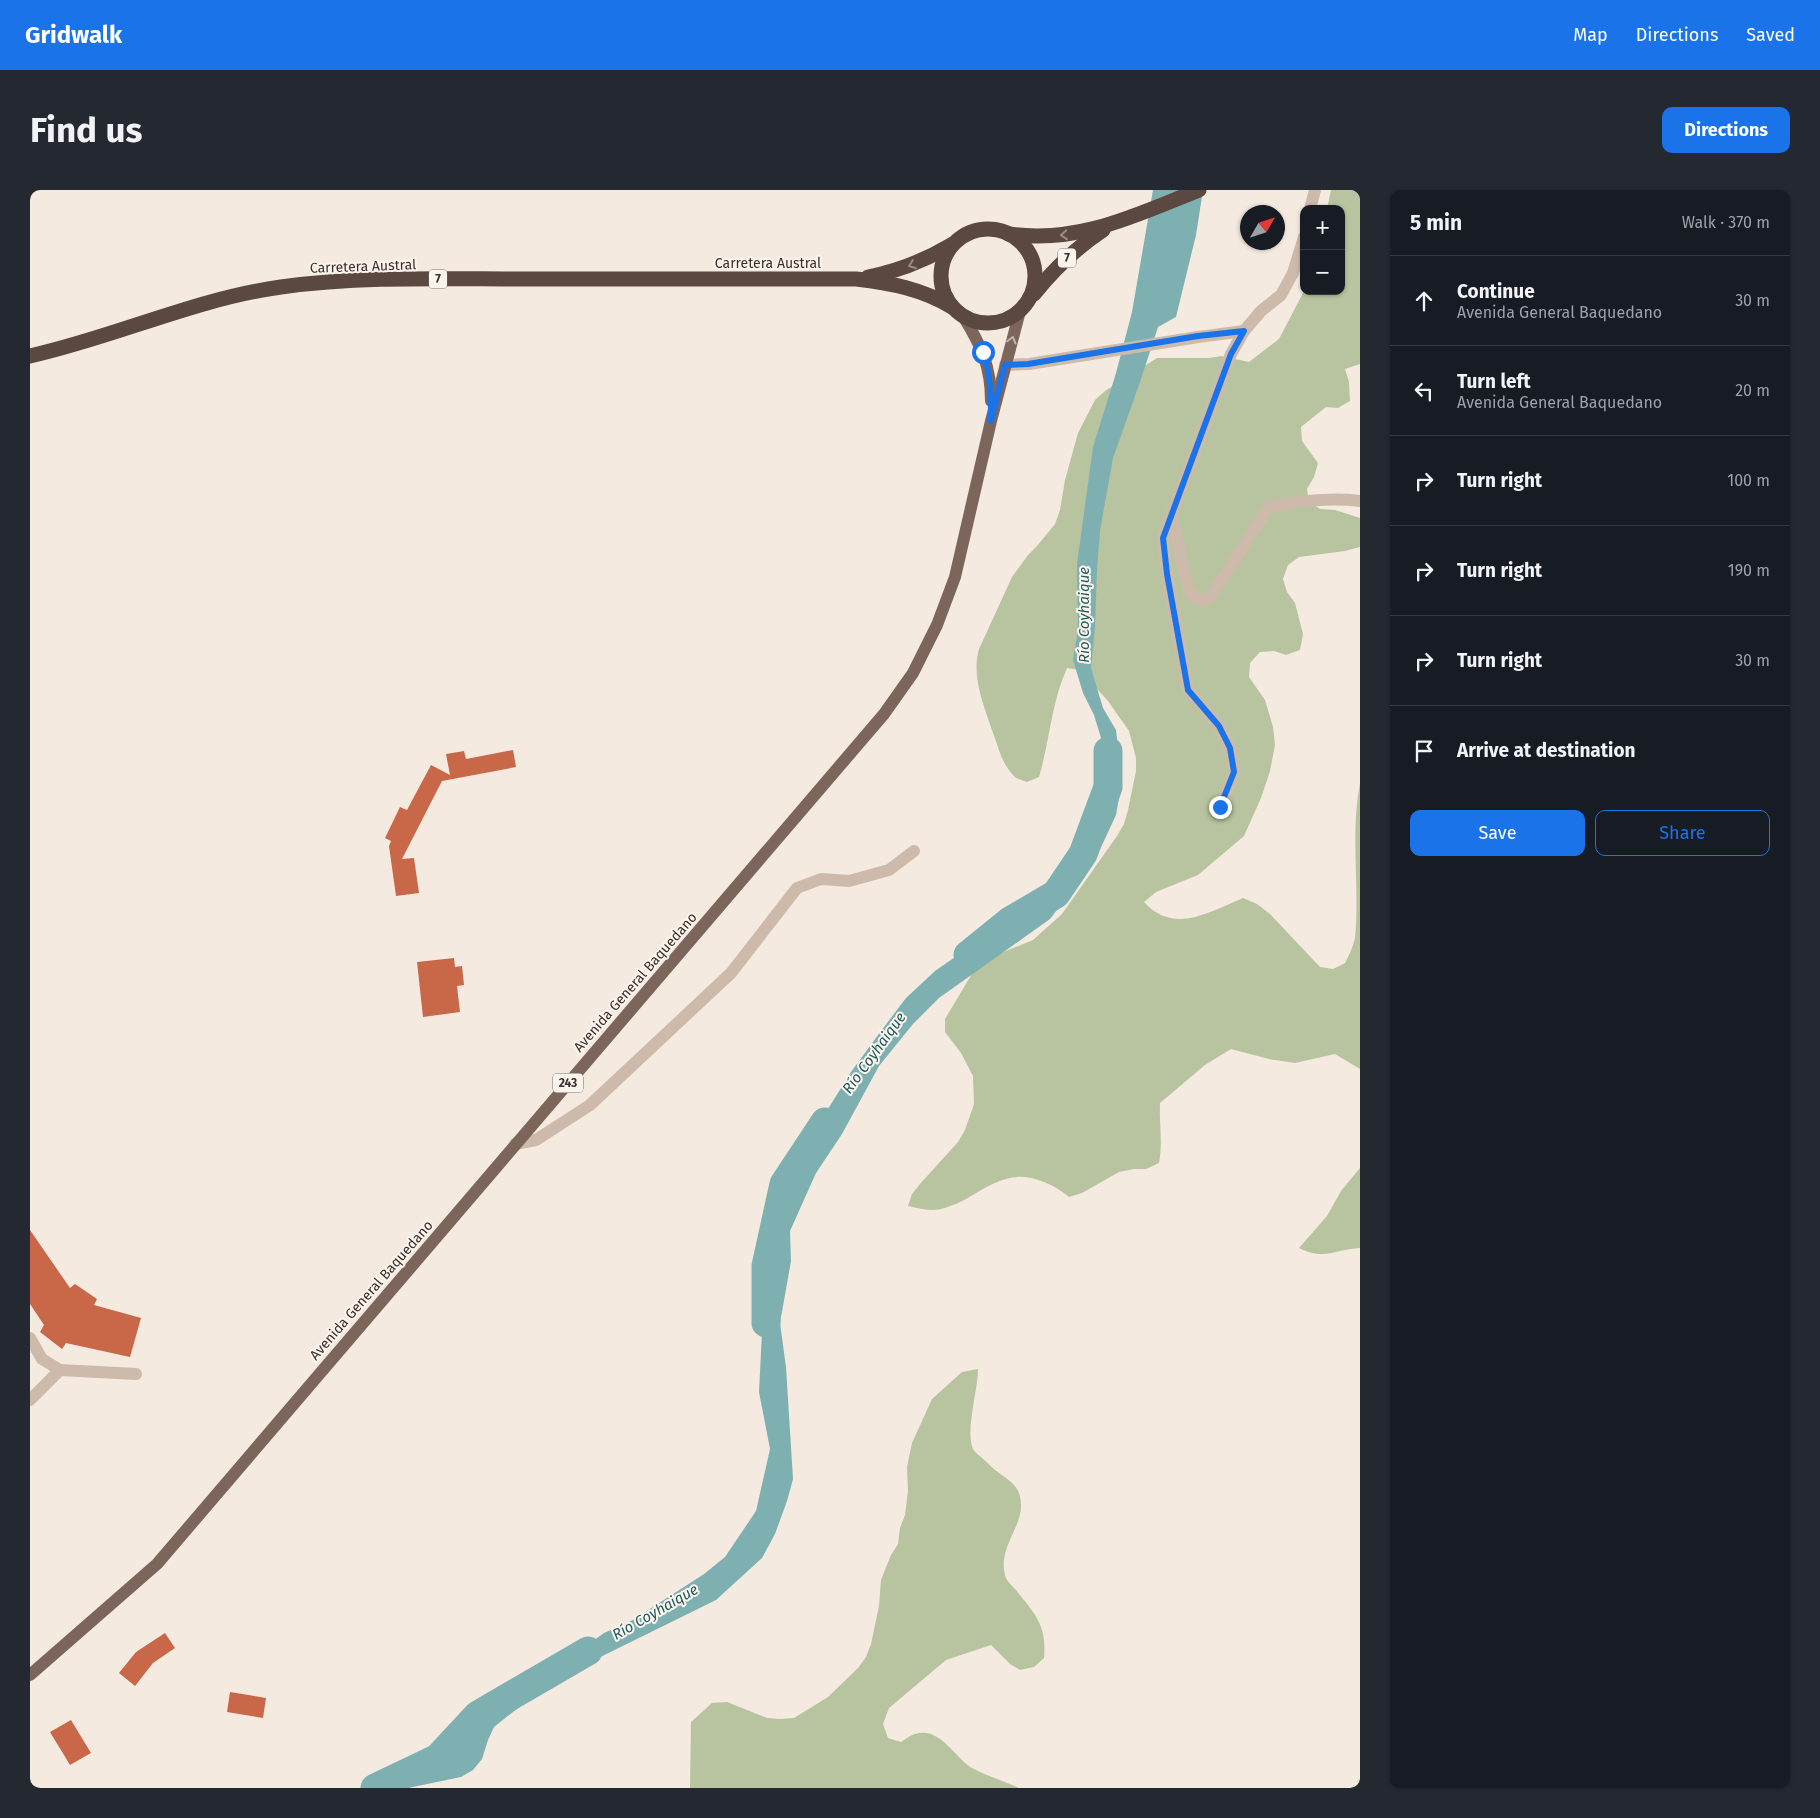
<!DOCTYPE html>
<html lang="en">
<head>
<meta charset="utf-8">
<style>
  :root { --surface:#171b24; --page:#242831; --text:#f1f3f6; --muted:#9ea1a6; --line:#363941; --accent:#1a73e8 }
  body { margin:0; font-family:"Fira Sans",sans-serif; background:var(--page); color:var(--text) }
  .controls { position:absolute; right:15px; top:15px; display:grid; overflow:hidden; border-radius:10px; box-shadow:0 1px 4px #0004 }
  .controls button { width:45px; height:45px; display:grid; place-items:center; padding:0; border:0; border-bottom:1px solid var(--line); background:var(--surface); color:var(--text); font:25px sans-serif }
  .compass { position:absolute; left:1210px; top:15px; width:45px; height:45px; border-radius:50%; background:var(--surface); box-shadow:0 1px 4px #0004; rotate:51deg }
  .stop { position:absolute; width:15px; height:15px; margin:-11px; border:4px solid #1a73e8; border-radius:50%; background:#fff }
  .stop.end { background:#1a73e8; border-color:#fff; box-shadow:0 1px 5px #0008 }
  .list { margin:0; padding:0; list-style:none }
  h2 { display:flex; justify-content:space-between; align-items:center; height:65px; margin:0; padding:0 20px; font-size:21px }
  h2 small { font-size:16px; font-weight:400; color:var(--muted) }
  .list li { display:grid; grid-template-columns:32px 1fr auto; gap:15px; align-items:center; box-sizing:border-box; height:90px; padding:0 20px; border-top:1px solid var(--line) }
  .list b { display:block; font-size:19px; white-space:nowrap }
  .list p { margin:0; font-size:16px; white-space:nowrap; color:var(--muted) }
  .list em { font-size:16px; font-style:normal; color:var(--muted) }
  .actions { display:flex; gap:10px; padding:15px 20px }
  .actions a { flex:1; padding:11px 0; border:1px solid var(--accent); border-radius:10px; text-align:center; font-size:18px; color:var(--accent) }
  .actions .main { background:var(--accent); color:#fff }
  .icon { flex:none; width:28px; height:28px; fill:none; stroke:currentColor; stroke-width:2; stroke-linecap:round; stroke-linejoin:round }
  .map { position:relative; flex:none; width:1330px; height:1598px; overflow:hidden; border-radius:10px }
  header { display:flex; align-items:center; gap:30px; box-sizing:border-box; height:70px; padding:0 25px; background:var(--accent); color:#fff }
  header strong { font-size:24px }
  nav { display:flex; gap:28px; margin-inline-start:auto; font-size:18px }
  .intro { display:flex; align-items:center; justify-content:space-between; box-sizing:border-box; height:120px; padding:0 30px }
  h1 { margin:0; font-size:35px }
  .button { padding:12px 22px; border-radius:10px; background:var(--accent); color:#fff; font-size:18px; font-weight:700 }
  main { display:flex; gap:30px; padding:0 30px }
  aside { flex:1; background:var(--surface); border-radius:10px; box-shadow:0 1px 4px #0004 }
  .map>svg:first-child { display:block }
  .green { fill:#b8c49f }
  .water { fill:#7eb0b2 }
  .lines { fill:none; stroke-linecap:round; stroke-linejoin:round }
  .river { stroke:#7eb0b2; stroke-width:29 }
  .building { fill:#c96749 }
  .minor { stroke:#cdbaab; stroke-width:12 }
  .major { stroke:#7c665b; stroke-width:12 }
  .highway { stroke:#5b4941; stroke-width:15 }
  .oneway { stroke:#9b8d86 }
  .oneway2 { stroke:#c2b4ab }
  .route { stroke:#1a73e8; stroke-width:6 }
  .labels { text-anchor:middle; stroke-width:4; stroke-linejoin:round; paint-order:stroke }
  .shield { fill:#fbf4ed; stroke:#746a64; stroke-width:1 }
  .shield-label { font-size:12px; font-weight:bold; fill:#3a2f2a }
  .street-label { font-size:14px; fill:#3a2f2a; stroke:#fbf4ed }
  .water-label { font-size:15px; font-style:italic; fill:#1e5a5d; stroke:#fbf4ed }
</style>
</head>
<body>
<header>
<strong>Gridwalk</strong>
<nav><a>Map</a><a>Directions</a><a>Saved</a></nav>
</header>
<div class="intro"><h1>Find us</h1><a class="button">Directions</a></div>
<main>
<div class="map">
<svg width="1330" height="1598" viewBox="0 0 1330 1598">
  <rect width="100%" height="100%" fill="#f4eae0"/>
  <g class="green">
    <path d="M1301,0H1330V174L1315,179L1319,192L1320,211L1308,218L1296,217L1271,237L1272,251L1288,273L1284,287L1277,299L1279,312L1290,319L1305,320L1330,328V357L1315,361L1269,367L1258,375L1253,389L1257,402L1265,413L1273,444L1270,460L1256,465L1244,461L1230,462L1220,473L1219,487L1235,510L1243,537L1245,555L1240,581L1231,608L1214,646L1168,685L1126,702L1114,712C1144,745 1179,722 1213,708L1227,714L1240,724L1290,777L1303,779L1315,773C1319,765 1323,757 1325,748C1330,697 1320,645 1330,593V879L1305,864L1265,873L1239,869L1201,859L1175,875L1130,913C1129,933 1133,953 1129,973L1116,979H1104L1089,982L1052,1003L1039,1007C1027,997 1017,992 1001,988C963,980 941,1016 904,1020C895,1020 887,1018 878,1016L882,1004L890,994L928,952L935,940L944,914L943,886L931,863L915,842V829L949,772L1003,750L1032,724L1087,646L1094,634L1098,620L1106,581V568L1099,541L1078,511L1050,480L1037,478C1021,514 1020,550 1009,587L997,592C992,590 986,589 983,585C971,572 969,558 963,543C954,516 941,487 949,459L982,387L998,365L1007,356L1025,334L1030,320L1035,290L1048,243L1065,210L1075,201L1127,168H1179L1191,166L1219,172L1249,149L1274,101H1311V19H1297Z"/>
    <path d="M1330,978V1058C1305,1059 1295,1071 1269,1058L1297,1026L1311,1001Z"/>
    <path d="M948,1179C948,1201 935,1240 943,1259C945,1262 948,1265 951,1267C956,1271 960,1276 965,1280C978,1290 991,1295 991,1315C992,1337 968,1358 975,1385C976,1390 982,1396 986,1400C1005,1424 1017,1435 1014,1468L1004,1477L990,1480L980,1474L961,1455L916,1470L859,1518L853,1534L858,1548L871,1552C875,1550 880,1545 885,1544C910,1536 924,1567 942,1578C957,1586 974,1591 989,1598H660L661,1532L682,1513L697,1512L737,1528L750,1529L764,1528L798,1507L828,1478L836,1467L841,1454L849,1416L851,1390L861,1365L868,1354L870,1338L875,1325L878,1301L877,1277L882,1253L902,1209L932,1182Z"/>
  </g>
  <path class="water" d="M1123,0H1173L1166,45L1146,127L1128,137L1110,192L1083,268L1070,341L1067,379L1065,437L1061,478L1073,518L1086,540L1092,591L1086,625L1073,653L1036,708L1020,729L909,808L883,834L849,876L812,944L786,983L760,1041L761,1071L750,1133L756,1177L763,1289L757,1311L745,1344L732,1368L686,1410L538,1483L493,1514L464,1537L458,1550L452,1569L443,1580L431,1587L378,1598H334L380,1585L392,1578L405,1559L435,1534L452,1529L468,1520L510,1492L545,1464L574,1443L603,1430L674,1384L695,1367L726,1321L740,1259L729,1202L733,1122L741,1042L761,990L788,935L821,882L851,841L876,808L905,781L928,765L991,727L1022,697L1063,652L1078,611L1072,551L1064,525L1053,503L1043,470L1048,440L1047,374L1063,257L1086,183L1102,122Z"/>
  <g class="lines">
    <g class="river">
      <path d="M938,765L980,731L1026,704L1053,664L1078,597V561"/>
      <path d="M736,1133V1076L754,994L795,932"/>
      <path d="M345,1598L408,1568L448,1525L558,1461"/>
    </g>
  </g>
  <g class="building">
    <path d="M483,560L486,577L412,591L372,669L384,668L389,703L366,706L359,656L361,651L355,648L370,617L377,620L401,575L420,585L416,564L434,561L436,569Z"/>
    <path d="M424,768L425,777L432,776L434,795L427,796L430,822L393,827L387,772Z"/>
    <path d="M0,1040L40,1098L45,1094L67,1109L64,1115L111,1128L100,1167L36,1153L32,1159L10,1142L14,1135L0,1114Z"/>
    <path d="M135,1443L145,1458L123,1473L105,1496L89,1483L106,1462Z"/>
    <path d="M200,1502L236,1508L233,1528L197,1522Z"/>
    <path d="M41,1530L61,1563L40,1575L20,1542Z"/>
  </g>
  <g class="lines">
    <g class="minor">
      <path d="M1280,19L1285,0"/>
      <path d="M975,175L999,174L1168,147L1214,141"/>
      <path d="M1141,323L1159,401L1166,409L1175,410L1181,406L1239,317C1269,311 1299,307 1330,311"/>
      <path d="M1190,617L1204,582L1200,558L1189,536L1158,500L1137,384L1133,348L1201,164L1214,141L1231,121L1251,105L1263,83L1274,47"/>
      <path d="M485,954L506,950L560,915L701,783L767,698L791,689L819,691L859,680L884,661"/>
      <path d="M0,1148L12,1169L30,1180L106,1184"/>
      <path d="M0,1210L30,1180"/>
    </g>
    <g class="major">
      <path d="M933,126C951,155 961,176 961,211"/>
      <path d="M0,1485L127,1374L854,524L883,483L907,435L925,387L961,231L990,121"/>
    </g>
    <g class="highway">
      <circle cx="958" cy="86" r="47"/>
      <path d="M979,44C1049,54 1106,25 1169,0"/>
      <path d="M838,87C869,81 896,70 923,54"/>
      <path d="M1004,104C1024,79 1046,58 1073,40"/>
      <path d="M0,166C85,147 165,109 251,97C331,86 414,89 494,89C605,89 716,90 826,89C861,93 892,99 922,117"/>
    </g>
  </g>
  <defs><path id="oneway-chevron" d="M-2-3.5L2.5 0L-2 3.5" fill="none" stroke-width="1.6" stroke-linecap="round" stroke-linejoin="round" transform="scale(1.25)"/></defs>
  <g class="oneway">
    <use href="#oneway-chevron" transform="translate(1034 45) rotate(175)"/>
    <use href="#oneway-chevron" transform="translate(882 75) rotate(160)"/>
  </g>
  <use class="oneway2" href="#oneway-chevron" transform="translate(982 150) rotate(-75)"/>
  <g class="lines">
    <path class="route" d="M953,162C961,185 961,207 961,231L975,175L998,174L1168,146L1214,141L1201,164L1133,348L1137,384L1158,500L1189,536L1200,558L1204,582L1190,617"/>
  </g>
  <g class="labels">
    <g class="shield">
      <rect x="1028" y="58.5" width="18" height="19" rx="4"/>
      <rect x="399" y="79.5" width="18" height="19" rx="4"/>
      <rect x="523" y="883.5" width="30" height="19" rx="4"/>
    </g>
    <g class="shield-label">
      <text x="1037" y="72">7</text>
      <text x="408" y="93">7</text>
      <text x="538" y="897">243</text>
    </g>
    <g class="street-label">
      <text x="738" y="78">Carretera Austral</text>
      <text transform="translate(333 76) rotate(-2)" y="5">Carretera Austral</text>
      <text transform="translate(605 792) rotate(-49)" y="5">Avenida General Baquedano</text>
      <text transform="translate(341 1100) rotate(-49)" y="5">Avenida General Baquedano</text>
    </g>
    <g class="water-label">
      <text transform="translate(1054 425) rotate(-90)" y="5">Río Coyhaique</text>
      <text transform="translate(844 863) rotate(-54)" y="5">Río Coyhaique</text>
      <text transform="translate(625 1422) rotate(-30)" y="5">Río Coyhaique</text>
    </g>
  </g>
</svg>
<div class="controls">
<button>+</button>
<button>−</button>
</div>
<svg class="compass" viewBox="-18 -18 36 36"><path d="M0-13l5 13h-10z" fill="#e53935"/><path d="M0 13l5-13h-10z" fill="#9ea1a6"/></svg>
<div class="stop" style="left:953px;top:162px"></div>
<div class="stop end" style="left:1190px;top:617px"></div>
</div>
<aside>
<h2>5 min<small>Walk · 370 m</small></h2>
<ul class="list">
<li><svg class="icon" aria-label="ahead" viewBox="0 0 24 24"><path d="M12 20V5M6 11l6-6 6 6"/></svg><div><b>Continue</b><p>Avenida General Baquedano</p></div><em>30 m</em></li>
<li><svg class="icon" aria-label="left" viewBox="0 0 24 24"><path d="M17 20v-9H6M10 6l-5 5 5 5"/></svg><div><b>Turn left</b><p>Avenida General Baquedano</p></div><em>20 m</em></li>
<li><svg class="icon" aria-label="right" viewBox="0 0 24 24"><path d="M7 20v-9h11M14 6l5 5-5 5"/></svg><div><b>Turn right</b></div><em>100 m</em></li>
<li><svg class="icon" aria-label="right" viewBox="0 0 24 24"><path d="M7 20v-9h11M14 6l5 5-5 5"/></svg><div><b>Turn right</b></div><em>190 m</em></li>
<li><svg class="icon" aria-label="right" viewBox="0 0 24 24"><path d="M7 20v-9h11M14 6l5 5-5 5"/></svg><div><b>Turn right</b></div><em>30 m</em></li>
<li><svg class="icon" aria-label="arrive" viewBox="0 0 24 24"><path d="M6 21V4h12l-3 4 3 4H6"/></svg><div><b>Arrive at destination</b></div></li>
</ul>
<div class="actions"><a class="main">Save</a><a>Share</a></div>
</aside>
</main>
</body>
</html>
